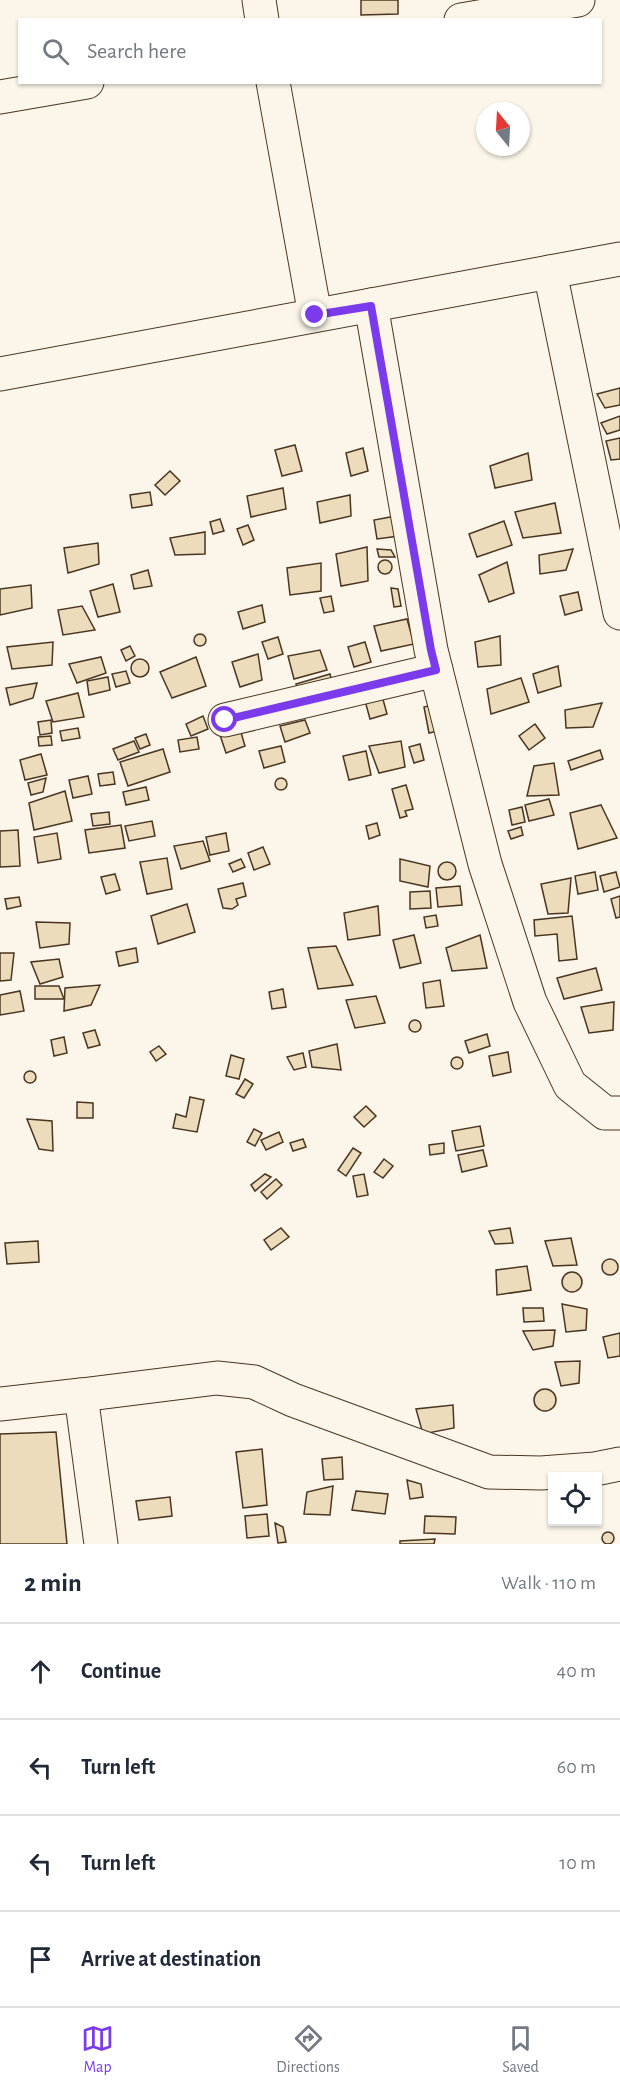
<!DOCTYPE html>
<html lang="en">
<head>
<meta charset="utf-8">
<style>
  :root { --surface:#fff; --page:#f2f2f3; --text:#1f2937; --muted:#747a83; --line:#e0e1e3; --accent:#7c3aed }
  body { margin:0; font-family:"Alegreya Sans",sans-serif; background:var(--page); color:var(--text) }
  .controls { position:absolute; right:18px; bottom:18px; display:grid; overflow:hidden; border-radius:0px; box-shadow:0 2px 4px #0004 }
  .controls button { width:54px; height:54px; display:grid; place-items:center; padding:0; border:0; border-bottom:2px solid var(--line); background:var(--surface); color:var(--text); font:30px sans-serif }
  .compass { position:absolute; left:476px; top:102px; width:54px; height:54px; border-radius:50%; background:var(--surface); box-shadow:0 2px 4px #0004; rotate:342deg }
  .stop { position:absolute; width:18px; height:18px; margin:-14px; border:4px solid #7c3aed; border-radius:50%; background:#fff }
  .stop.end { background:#7c3aed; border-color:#fff; box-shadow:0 2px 6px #0008 }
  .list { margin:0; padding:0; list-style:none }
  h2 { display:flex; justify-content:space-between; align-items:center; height:78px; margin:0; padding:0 24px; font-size:26px }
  h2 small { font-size:20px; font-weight:400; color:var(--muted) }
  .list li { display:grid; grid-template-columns:39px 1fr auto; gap:18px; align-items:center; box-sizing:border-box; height:96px; padding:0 24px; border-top:2px solid var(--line) }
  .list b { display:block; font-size:22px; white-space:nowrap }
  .list em { font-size:20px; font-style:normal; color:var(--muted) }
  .icon { flex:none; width:33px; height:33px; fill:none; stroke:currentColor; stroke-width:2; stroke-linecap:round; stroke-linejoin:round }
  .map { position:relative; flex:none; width:620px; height:1544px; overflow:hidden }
  .search { position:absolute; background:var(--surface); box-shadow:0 2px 4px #0004; left:18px; right:18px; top:18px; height:66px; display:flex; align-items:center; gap:15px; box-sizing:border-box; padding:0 21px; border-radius:0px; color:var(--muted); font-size:22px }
  .sheet { height:462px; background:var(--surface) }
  nav { display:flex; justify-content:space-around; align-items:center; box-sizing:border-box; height:84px; border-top:2px solid var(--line); background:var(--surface); font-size:16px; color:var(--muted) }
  nav a { display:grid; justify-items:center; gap:3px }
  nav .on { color:var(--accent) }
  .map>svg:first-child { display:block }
  .building { fill:#ecdcbc; stroke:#4a3520; stroke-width:1.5 }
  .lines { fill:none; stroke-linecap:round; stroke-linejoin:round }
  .minor-casing { stroke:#4a3520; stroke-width:35 }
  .minor { stroke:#fbf6e9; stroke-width:33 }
  .route { stroke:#7c3aed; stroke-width:8 }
</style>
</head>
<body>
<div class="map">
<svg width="620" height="1544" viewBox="0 0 620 1544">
  <rect width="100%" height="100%" fill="#fbf6e9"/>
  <g class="building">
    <path d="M361,0H398V14L361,15Z"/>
    <path d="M620,388V405L605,408L597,394Z"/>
    <path d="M620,416V430L607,434L601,423Z"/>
    <path d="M620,438V459L611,460L606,441Z"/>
    <path d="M295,445L302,471L282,476L275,450Z"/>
    <path d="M363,448L368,471L351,476L346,453Z"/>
    <path d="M528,453L532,480L495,488L490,466Z"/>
    <path d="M170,471L180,481L165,495L155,485Z"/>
    <path d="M283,488L286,509L251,517L247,496Z"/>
    <path d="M150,492L152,505L132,508L130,495Z"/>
    <path d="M350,495L351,516L320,523L317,502Z"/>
    <path d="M555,503L561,533L523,538L515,512Z"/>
    <path d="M396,516L399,536L377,539L374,520Z"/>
    <path d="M220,519L224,531L213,534L210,522Z"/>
    <path d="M504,521L512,545L477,557L469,534Z"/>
    <path d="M248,525L254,540L243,545L237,529Z"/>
    <path d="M205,532V554L175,555L170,538Z"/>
    <path d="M98,543L99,564L68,573L64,548Z"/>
    <path d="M367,547L368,581L341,586L336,554Z"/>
    <path d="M377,549L391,550L395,557H379Z"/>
    <path d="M573,549L566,570L540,574L539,555Z"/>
    <circle cx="385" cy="567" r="7"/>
    <path d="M507,562L514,593L489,602L479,575Z"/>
    <path d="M321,563V591L290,595L287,568Z"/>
    <path d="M148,570L152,586L134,589L131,575Z"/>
    <path d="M113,584L120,612L98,617L90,591Z"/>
    <path d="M31,585L32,608L0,615V589Z"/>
    <path d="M391,588L398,589L401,606L394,607Z"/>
    <path d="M578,592L582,610L565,615L560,596Z"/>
    <path d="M331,596L334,611L324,613L320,598Z"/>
    <path d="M262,605L265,622L243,629L238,612Z"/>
    <path d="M82,606L95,630L63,635L58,610Z"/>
    <path d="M407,619L414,644L381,651L374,626Z"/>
    <circle cx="200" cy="640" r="6"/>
    <path d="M500,636L501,665L478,667L475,642Z"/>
    <path d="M278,637L283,654L268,659L262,642Z"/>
    <path d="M53,642L52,665L12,669L7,647Z"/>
    <path d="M365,642L371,662L354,667L348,647Z"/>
    <path d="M130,646L135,656L126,661L121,650Z"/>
    <path d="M320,650L327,670L294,679L288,656Z"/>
    <path d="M258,654L262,680L240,687L232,662Z"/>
    <path d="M101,657L106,673L77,683L69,664Z"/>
    <path d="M196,657L206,686L172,698L160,672Z"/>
    <circle cx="140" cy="668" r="9"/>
    <path d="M558,666L561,686L538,693L533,674Z"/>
    <path d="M126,671L130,683L116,687L112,674Z"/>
    <path d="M330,674L334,690L301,700L296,684Z"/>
    <path d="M108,677L110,690L89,695L87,681Z"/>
    <path d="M521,678L529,702L491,714L487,689Z"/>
    <path d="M37,683L33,698L10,705L6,688Z"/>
    <path d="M381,692L387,714L370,719L364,697Z"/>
    <path d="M78,693L84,717L53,722L46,701Z"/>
    <path d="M441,703L447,729L429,733L424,707Z"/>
    <path d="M602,703L593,727L566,728L565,710Z"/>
    <path d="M203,716L208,729L191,736L186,724Z"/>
    <path d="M51,720L52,733L40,735L38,722Z"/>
    <path d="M305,720L310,733L285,742L280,726Z"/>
    <path d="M535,724L545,738L529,750L519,736Z"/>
    <path d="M78,728L80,738L62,741L60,731Z"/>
    <path d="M240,729L245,746L226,753L220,735Z"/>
    <path d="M146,734L150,745L140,749L135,738Z"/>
    <path d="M51,736L52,745L39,746L38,737Z"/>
    <path d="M197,737L199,749L180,752L178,740Z"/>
    <path d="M134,741L139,752L118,760L113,749Z"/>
    <path d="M401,741L405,767L379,773L369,746Z"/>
    <path d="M420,744L424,760L414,763L409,747Z"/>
    <path d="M281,746L285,762L264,768L259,751Z"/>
    <path d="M163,749L170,772L128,786L120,762Z"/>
    <path d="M600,750L603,759L571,770L568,761Z"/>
    <path d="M366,751L371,775L349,780L343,756Z"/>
    <path d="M41,754L47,775L25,780L20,760Z"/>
    <path d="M554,763L559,795L527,796L534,766Z"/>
    <path d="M113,772L115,784L100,786L98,774Z"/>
    <path d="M88,776L92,794L73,798L69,780Z"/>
    <circle cx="281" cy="784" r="6"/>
    <path d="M46,778L43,792L31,795L28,783Z"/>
    <path d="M406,785L413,809L405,811L407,816L400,818L392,789Z"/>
    <path d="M146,787L149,800L126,805L123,792Z"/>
    <path d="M65,791L72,821L34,830L29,803Z"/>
    <path d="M549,799L554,815L529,821L525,805Z"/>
    <path d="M601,805L617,838L578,849L570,813Z"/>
    <path d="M522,807L525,822L512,825L509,810Z"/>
    <path d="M109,812L110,824L93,826L91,814Z"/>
    <path d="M152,821L155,836L129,841L125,826Z"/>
    <path d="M377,823L380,835L369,839L366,826Z"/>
    <path d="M121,825L125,848L89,853L85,830Z"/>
    <path d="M521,827L523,835L511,839L508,831Z"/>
    <path d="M18,830L20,866L0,867V831Z"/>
    <path d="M57,833L61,859L38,863L34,837Z"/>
    <path d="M226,833L229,851L210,855L206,837Z"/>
    <path d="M203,841L210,861L181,869L174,846Z"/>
    <path d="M263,847L270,864L254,870L248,853Z"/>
    <path d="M167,858L172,889L147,894L140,862Z"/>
    <path d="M241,859L245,867L233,872L229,864Z"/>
    <path d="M400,859L430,866L428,887L400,881Z"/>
    <circle cx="447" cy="871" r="9"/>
    <path d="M595,872L598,890L578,894L575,876Z"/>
    <path d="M616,872L620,887L604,892L600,876Z"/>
    <path d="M115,874L120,890L106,894L101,877Z"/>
    <path d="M571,878L568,913L548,914L541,884Z"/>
    <path d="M243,883L246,896L236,899L238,905L232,909L223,908L218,889Z"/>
    <path d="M460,886L462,905L438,907L436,888Z"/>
    <path d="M430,891L431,908L410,909V892Z"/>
    <path d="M620,896V917L616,918L611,899Z"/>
    <path d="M19,897L21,906L7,909L5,899Z"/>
    <path d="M187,904L195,932L158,944L151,916Z"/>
    <path d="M378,906L380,935L348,940L344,913Z"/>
    <path d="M436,915L438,926L426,928L424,917Z"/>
    <path d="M572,916L577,959L559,961L557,934L535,936L534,920Z"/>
    <path d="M36,922L70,923L69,944L40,948Z"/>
    <path d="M414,935L421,963L400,968L393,940Z"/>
    <path d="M480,935L487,968L452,971L446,948Z"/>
    <path d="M336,946L353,985L318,989L308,948Z"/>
    <path d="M136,948L138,962L119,966L116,952Z"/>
    <path d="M0,953H14L11,980L0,981Z"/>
    <path d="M59,959L63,977L40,984L31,962Z"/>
    <path d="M596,968L602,990L564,999L557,978Z"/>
    <path d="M440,980L444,1006L426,1008L423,983Z"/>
    <path d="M100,985L91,1005L64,1011L65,988Z"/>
    <path d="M35,986H59L64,999H35Z"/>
    <path d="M283,989L286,1007L272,1009L269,992Z"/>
    <path d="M20,991L24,1011L0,1015V995Z"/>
    <path d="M376,996L385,1023L355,1028L346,1000Z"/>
    <path d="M614,1002L613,1030L589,1033L581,1007Z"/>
    <circle cx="415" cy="1026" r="6"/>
    <path d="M95,1030L100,1045L88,1048L83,1033Z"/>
    <path d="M487,1034L490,1046L469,1053L465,1041Z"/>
    <path d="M64,1037L67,1053L54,1056L51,1040Z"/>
    <path d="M337,1044L341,1070L312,1067L309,1051Z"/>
    <path d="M159,1046L166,1054L156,1061L150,1052Z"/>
    <path d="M508,1052L511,1072L493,1076L489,1056Z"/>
    <path d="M303,1053L306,1067L294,1070L287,1057Z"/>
    <path d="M231,1055L244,1059L239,1079L226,1076Z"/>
    <circle cx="457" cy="1063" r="6"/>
    <circle cx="30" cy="1077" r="6"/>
    <path d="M245,1079L253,1084L244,1098L236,1094Z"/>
    <path d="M190,1097L204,1100L197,1132L173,1128L176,1114L186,1117Z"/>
    <path d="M77,1102L93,1103V1118H77Z"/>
    <path d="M366,1106L376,1116L364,1127L354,1117Z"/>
    <path d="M27,1119L52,1121L53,1151L39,1149Z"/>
    <path d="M480,1126L484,1146L456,1151L452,1131Z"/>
    <path d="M254,1129L262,1133L255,1146L247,1142Z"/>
    <path d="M279,1132L283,1142L266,1150L261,1140Z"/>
    <path d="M303,1139L306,1147L293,1151L290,1143Z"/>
    <path d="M444,1143V1153L430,1155L429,1145Z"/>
    <path d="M353,1148L361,1153L346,1176L338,1170Z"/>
    <path d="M483,1150L487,1166L462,1172L458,1155Z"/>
    <path d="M384,1159L393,1166L383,1178L374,1172Z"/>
    <path d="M265,1174L271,1177L255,1191L251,1185Z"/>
    <path d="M364,1174L368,1195L357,1197L353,1176Z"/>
    <path d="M276,1179L282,1185L267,1199L261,1192Z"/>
    <path d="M281,1228L289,1237L271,1250L264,1240Z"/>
    <path d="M510,1228L513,1243L495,1244L489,1231Z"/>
    <path d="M571,1238L577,1265L553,1266L545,1241Z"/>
    <path d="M38,1241L39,1262L7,1264L5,1243Z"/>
    <circle cx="610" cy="1267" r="8"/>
    <path d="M527,1266L531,1290L497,1295L496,1270Z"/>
    <circle cx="572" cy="1282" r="10"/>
    <path d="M562,1304L587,1309L586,1330L566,1332Z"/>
    <path d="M523,1308H543L544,1321L524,1322Z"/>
    <path d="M555,1330L553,1346L533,1350L523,1331Z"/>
    <path d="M620,1333V1356L608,1358L603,1337Z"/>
    <path d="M580,1361L579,1383L561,1386L555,1362Z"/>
    <circle cx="545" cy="1400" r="11"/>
    <path d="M453,1405L454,1428L423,1434L416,1409Z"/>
    <path d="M56,1432L67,1544H0V1434Z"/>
    <path d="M262,1449L267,1505L243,1508L236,1452Z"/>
    <path d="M342,1457L343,1479L324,1480L322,1459Z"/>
    <path d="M407,1480L421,1484L423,1497L410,1499Z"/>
    <path d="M333,1486L330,1515L304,1514L307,1492Z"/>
    <path d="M356,1491L388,1494L385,1514L352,1510Z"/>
    <path d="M170,1497L172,1516L139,1520L136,1501Z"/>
    <path d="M267,1514L269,1536L247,1538L245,1516Z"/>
    <path d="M425,1516L456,1517L455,1534L424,1533Z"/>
    <path d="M275,1523L283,1527L286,1542L278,1543Z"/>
    <circle cx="608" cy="1538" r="6"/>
    <path d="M435,1539L434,1544H400V1541Z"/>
  </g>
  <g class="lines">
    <defs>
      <g id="minor">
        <path d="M259,0L262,20"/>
        <path d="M461,20L578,0"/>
        <path d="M273,82L315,315"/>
        <path d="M0,97L87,82"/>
        <path d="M550,272L620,613"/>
        <path d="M371,305L431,650L485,864L530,1002L570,1085L605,1113H620"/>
        <path d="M0,374L620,259"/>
        <path d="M225,720L436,670"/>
        <path d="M81,1395L217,1378L254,1382L293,1400L489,1472L541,1473L595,1469L620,1464"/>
        <path d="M0,1404L81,1395L101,1544"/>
      </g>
    </defs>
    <use href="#minor" class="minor-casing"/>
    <use href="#minor" class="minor"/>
  </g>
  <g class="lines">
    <path class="route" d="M225,720L436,670L431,650L371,306L315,315"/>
  </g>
</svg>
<div class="controls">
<button><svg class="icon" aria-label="locate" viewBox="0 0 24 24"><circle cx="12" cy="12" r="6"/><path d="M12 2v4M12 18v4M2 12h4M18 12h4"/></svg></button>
</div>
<svg class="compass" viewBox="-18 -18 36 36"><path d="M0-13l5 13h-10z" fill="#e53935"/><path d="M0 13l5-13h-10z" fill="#747a83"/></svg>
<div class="stop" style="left:225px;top:720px"></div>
<div class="stop end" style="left:315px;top:315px"></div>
<div class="search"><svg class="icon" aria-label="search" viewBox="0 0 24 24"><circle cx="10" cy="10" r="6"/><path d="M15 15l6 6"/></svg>Search here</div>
</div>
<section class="sheet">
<h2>2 min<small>Walk · 110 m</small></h2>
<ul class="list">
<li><svg class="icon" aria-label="ahead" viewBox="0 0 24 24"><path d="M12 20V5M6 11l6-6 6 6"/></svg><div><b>Continue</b></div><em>40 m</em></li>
<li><svg class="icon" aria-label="left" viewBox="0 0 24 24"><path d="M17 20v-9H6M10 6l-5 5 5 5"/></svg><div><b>Turn left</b></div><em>60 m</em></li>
<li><svg class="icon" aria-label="left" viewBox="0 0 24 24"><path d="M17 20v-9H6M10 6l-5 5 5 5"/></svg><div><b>Turn left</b></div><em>10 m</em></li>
<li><svg class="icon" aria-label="arrive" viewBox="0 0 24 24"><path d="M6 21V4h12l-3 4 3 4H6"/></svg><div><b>Arrive at destination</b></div></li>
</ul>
</section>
<nav>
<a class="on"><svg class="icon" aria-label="map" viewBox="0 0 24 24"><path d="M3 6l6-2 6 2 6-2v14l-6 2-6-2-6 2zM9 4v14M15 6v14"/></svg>Map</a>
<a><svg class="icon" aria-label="directions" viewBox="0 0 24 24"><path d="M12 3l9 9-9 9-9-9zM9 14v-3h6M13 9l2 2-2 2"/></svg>Directions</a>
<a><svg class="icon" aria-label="saved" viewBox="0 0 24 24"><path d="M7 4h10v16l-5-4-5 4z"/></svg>Saved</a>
</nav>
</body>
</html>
